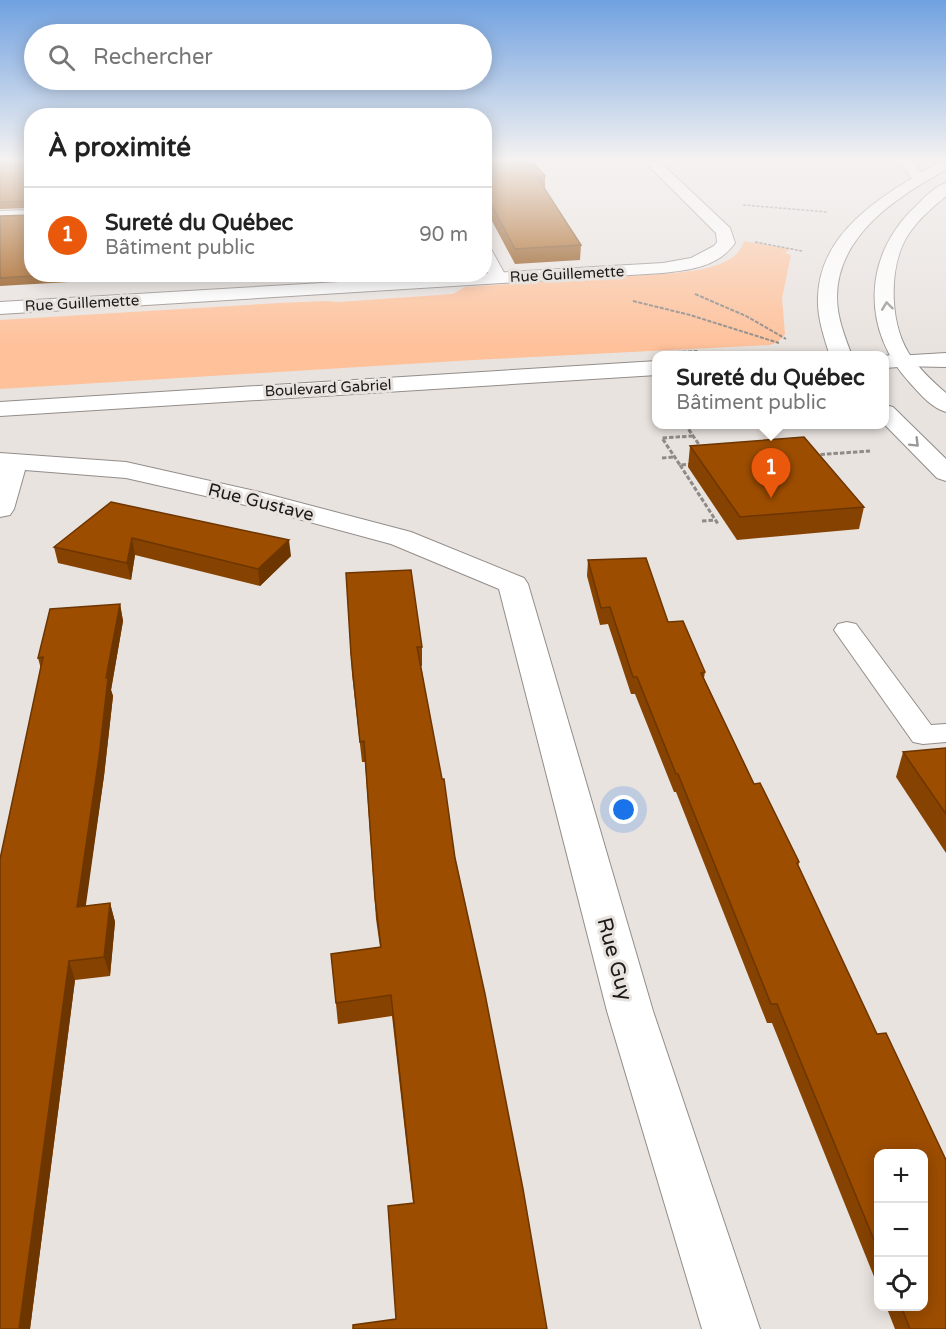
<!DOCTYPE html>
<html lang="fr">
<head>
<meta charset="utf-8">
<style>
  :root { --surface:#fff; --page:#f6f6f6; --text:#222; --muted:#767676; --line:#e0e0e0; --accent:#ea580c }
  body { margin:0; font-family:"Varela Round",sans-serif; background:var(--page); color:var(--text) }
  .controls { position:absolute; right:18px; bottom:18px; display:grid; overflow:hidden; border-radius:12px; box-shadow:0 3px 15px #0003 }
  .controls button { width:54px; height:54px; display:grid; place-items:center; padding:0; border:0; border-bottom:2px solid var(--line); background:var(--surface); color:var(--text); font:30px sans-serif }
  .you { position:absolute; left:624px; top:810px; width:21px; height:21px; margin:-15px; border:4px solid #fff; border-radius:50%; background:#1a73e8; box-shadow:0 0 0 9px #1a73e833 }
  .badge { display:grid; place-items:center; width:39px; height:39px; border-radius:50%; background:var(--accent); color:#fff; font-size:20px; font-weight:700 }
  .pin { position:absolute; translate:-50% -50px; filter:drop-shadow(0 2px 3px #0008) }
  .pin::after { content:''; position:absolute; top:32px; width:21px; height:18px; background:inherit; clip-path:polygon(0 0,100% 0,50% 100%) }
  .popup { position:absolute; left:652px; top:351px; width:237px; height:78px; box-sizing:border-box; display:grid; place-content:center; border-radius:12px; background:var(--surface); filter:drop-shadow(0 2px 4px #0005); font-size:20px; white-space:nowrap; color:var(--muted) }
  .popup b { font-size:22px; color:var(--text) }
  .popup::after { content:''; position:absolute; left:50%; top:100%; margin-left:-12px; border:12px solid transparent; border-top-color:var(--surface) }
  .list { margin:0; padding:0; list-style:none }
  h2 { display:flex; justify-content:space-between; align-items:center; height:78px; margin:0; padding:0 24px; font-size:26px }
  h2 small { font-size:20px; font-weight:400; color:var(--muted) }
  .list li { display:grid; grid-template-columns:39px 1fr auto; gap:18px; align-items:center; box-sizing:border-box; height:96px; padding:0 24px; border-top:2px solid var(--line) }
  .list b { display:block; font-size:22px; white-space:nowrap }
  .list p { margin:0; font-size:20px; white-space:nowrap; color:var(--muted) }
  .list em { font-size:20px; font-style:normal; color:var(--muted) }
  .icon { flex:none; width:33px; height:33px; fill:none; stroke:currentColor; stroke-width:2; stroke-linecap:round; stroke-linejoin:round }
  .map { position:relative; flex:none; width:946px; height:1329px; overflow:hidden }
  .search { position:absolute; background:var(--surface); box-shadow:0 3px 15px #0003; left:24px; top:24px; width:468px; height:66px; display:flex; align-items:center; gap:15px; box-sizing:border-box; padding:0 21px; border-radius:33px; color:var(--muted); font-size:22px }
  .panel { position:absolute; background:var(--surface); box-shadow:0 3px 15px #0003; left:24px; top:108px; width:468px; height:174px; border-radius:24px }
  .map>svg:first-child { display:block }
  .green { fill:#fec19a }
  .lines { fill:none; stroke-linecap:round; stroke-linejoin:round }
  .lane-casing { stroke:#938d8a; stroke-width:2 }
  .street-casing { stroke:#938d8a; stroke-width:2 }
  .secondary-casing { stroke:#938d8a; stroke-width:2 }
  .primary-casing { stroke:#938d8a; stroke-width:2 }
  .highway-casing { stroke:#938d8a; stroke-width:2 }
  .path-far2 { stroke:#8e8a87; stroke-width:1.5; stroke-dasharray:3 1.5; stroke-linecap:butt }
  .path-far1 { stroke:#8e8a87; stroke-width:2; stroke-dasharray:4 1.5; stroke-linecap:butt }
  .path { stroke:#8e8a87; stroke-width:3; stroke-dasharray:4.5 2; stroke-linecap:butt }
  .lane { fill:#fff; fill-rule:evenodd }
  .street { fill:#fff; fill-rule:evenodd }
  .secondary { fill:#fff; fill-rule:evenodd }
  .primary { fill:#fff; fill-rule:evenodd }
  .highway { fill:#fff; fill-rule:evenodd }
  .wall { fill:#864200 }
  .shaded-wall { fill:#6d3600 }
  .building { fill:#9c4d00; stroke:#6d3600; stroke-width:1.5 }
  .oneway { stroke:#999897 }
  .labels { text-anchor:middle; stroke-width:6; stroke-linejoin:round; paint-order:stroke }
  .far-street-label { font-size:15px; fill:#1c1a18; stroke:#e9e3df }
  .street-label { font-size:18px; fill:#1c1a18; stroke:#e9e3df }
  .near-street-label { font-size:21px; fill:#1c1a18; stroke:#e9e3df }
</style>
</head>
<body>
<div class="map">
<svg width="946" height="1329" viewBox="0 0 946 1329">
  <rect width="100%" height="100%" fill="#e9e3df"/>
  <path class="green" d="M744,241L790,249L785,253L791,255L782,298L785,334L778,342L770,345L473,360L0,389V320L279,303L326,301L338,302L453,294L465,287L676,273C698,270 737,267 744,241Z"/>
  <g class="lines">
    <defs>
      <g id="lane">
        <path d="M484,245L491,249L507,278L504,281L499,283C484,279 484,258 484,245Z"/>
        <path d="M847,622L856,624L931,725L946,724V742L923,744L913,742L834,630L838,624Z"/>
      </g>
      <g id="street">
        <path d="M644,161H659L730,228L735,243C718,267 690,270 663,273L0,314V302L663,263L691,258L714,246L717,242L716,233Z"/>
        <path d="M32,210V220L0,221V211Z"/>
        <path d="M0,453L126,462L259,492L411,532L524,578L528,584L653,1011L760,1329H702L607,1011L499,589L391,544L254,507L126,478L25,470L14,509L10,515L0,517Z"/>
      </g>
      <g id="secondary">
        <path d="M904,354L912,356L915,361L912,366L885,368V356H881Z"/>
        <path d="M657,361V375L0,416V402Z"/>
      </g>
      <g id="primary">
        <path d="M941,161H946V170C897,196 837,236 837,297C837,318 845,337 852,356H830C824,337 817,317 818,297C820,228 889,192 941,161Z"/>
        <path d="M946,183V196C933,207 920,218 910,232C888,263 889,320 908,352C918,368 932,381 946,393V412C932,408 921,395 911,384C861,331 862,255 917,205C925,197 935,186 946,183Z"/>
        <path d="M885,405L893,407L946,459V481L937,478L884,424Z"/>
      </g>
      <g id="highway">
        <path d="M898,161H912L926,178L919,182L914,181Z"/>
        <path d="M946,353V367L896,366L893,361L896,356Z"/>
      </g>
    </defs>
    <use href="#lane" class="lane-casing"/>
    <use href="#street" class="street-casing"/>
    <use href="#secondary" class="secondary-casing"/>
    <use href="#primary" class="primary-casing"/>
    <use href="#highway" class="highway-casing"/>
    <g class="path-far2">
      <path d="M743,205L828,212"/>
      <path d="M755,242L802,251"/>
    </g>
    <g class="path-far1">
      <path d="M695,294L746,316L786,339"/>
      <path d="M633,301L690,315L779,343"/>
      <path d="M677,352L698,351"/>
    </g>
    <g class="path">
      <path d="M685,424L702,449"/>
      <path d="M693,436L662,438L680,465L693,464"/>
      <path d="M814,455L870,451"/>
      <path d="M662,458L674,457"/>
      <path d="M680,465L718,524"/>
      <path d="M702,521L715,520"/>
    </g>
    <use href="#lane" class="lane"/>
    <use href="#street" class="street"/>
    <use href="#secondary" class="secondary"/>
    <use href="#primary" class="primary"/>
    <use href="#highway" class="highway"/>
  </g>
  <g class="wall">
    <path d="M0,161H32V208L0,209Z"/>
    <path d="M484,161L545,176V189L581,245L580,260L515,264L484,206Z"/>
    <path d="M0,216L32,274H139L138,278L0,286Z"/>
    <path d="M690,446L864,507L859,529L737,540L688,467Z"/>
    <path d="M111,502L291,556L260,586L135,555L131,580L58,563L54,547Z"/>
    <path d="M588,560L668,622L705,672L704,678L754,784L799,862L798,866L946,1329H895L886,1306H924L879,1154V1289L772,1023H767L676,792H674L635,694H631L608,624L600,625L587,576Z"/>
    <path d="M346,573L422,647V666H421L455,858L485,994L396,1319L413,1203L392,1016L338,1024L331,954L380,947L376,919L365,762H362L352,674Z"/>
    <path d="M120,604L123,621L111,690L113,696L104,776L85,906L110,903L115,922L110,976L75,980L30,1329L41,669L38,658Z"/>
    <path d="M946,748V853L896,777L903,752Z"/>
  </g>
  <g class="shaded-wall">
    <path d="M132,538L135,555L131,580L127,563Z"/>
    <path d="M289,540L291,556L260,586L258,569Z"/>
    <path d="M120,604L123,621L111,690L113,696L104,776L83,926L77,907L106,678Z"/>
    <path d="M110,903L115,922L110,976L104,957Z"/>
    <path d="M69,961L75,980L30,1329H19Z"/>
  </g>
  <g class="building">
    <path d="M0,161H32V202L30,201L0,202Z"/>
    <path d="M484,161H532L545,176L537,177L581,245L515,249L484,191Z"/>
    <path d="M32,215V274H65L0,278V216Z"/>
    <path d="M804,437L864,507L740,517L690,446Z"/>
    <path d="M111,502L289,540L258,569L132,538L127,563L54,547Z"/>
    <path d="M646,558L668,622L683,621L705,672L701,673L754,784L760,783L799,862L797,863L877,1034L886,1033L946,1160V1329H910L901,1306H924V1154H879V1252L777,1004H771L678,774H676L637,677H633L610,607L601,608L588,560Z"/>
    <path d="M411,570L422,647H417L442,779H444L455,858L485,994L523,1189L547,1329H353V1325L396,1319L388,1206L414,1203L391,995L336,1003L331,954L381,947L375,898L364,741L360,742L351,655L346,573Z"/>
    <path d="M120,604L106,678H108L99,757L77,907L110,903L104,957L69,961L19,1329H0V859L43,657L38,658L50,609Z"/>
    <path d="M946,748V814L903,752Z"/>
  </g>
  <defs><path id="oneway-chevron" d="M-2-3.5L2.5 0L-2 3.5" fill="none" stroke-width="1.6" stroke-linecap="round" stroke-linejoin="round" transform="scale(1.5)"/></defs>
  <g class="oneway">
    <use href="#oneway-chevron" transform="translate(887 306) rotate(-97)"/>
    <use href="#oneway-chevron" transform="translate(915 443) rotate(45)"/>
  </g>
  <linearGradient id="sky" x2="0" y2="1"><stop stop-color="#70a1e0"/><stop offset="0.46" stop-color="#f5f2f1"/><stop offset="1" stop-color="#f5f2f1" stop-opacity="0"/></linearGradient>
  <rect width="946" height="347" fill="url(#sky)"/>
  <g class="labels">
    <g class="far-street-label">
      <text transform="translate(567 274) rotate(-3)" y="5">Rue Guillemette</text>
      <text transform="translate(82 303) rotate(-3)" y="5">Rue Guillemette</text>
      <text transform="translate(328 388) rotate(-3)" y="5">Boulevard Gabriel</text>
    </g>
    <g class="street-label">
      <text transform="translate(261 502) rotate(14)" y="6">Rue Gustave</text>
    </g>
    <g class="near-street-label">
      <text transform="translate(615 959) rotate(75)" y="7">Rue Guy</text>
    </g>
  </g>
</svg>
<div class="controls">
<button>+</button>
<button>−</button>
<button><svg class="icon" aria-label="locate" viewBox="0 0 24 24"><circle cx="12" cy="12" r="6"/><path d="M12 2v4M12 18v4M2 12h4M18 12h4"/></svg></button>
</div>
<div class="you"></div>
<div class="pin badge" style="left:771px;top:498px">1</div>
<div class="popup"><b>Sureté du Québec</b>Bâtiment public</div>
<div class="search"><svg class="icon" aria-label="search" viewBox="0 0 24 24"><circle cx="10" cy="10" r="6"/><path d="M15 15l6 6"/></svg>Rechercher</div>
<section class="panel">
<h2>À proximité<small></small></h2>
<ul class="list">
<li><span class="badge">1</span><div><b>Sureté du Québec</b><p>Bâtiment public</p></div><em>90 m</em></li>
</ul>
</section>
</div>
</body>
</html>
